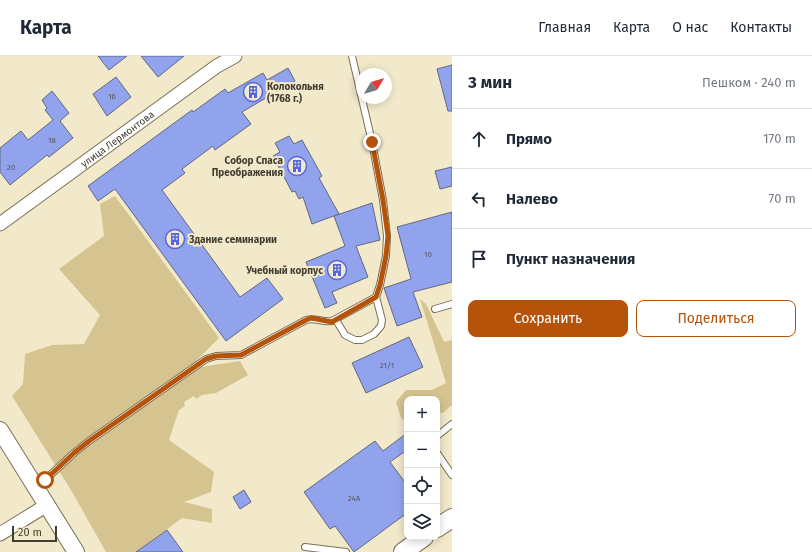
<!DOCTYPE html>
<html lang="ru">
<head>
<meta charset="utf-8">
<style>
  :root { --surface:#fff; --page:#f6f6f7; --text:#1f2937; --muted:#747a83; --line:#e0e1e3; --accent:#b45309 }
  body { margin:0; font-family:"Fira Sans",sans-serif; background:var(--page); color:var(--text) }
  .controls { position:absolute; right:12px; bottom:12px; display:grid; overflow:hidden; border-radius:8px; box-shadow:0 2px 10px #0003 }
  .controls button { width:36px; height:36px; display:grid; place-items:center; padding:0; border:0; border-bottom:1px solid var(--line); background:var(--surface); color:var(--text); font:20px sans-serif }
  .compass { position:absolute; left:356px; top:12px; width:36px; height:36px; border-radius:50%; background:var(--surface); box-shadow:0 2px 10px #0003; rotate:52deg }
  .scale { position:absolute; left:12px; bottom:10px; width:45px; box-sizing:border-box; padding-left:4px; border:2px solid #413d30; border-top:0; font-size:11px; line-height:14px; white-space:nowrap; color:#413d30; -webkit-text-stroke:3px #f2e8ca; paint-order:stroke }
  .stop { position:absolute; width:12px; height:12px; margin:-9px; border:3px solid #b45309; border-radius:50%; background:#fff }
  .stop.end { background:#b45309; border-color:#fff; box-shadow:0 1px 4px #0008 }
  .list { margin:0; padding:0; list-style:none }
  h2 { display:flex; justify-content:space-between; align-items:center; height:52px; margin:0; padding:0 16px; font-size:17px }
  h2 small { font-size:13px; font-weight:400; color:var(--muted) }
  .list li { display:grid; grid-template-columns:26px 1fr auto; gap:12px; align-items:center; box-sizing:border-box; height:60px; padding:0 16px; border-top:1px solid var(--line) }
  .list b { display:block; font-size:15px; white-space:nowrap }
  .list em { font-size:13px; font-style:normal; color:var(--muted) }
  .actions { display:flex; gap:8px; padding:12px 16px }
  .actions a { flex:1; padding:9px 0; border:1px solid var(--accent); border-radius:8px; text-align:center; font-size:14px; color:var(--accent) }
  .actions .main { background:var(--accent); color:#fff }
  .icon { flex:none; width:22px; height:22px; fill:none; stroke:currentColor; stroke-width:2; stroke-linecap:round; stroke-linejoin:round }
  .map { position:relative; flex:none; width:452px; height:496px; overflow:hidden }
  header { display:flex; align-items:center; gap:24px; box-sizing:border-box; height:56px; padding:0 20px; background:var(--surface); border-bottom:1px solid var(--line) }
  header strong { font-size:19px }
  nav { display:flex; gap:22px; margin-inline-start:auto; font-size:14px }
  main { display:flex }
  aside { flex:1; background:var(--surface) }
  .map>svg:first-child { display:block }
  .green { fill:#d5c48f }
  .building { fill:#92a3ed; stroke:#616881 }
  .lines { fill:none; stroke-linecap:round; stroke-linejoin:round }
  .service-casing { stroke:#797055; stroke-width:8 }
  .minor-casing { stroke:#797055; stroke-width:15 }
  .tertiary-casing { stroke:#797055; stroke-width:18 }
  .secondary-casing { stroke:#797055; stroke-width:20 }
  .service { stroke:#fff; stroke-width:6 }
  .minor { stroke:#fff; stroke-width:13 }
  .tertiary { stroke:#fff; stroke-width:16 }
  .secondary { stroke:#fff; stroke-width:18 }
  .route { stroke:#b45309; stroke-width:5 }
  .labels { text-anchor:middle; stroke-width:4; stroke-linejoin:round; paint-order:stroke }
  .number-label { font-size:8px; fill:#55565f }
  .poi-label { font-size:10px; font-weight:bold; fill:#413d30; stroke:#f2e8ca; text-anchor:start }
  .street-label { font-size:10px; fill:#413d30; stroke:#f2e8ca }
</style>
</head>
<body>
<header>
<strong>Карта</strong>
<nav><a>Главная</a><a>Карта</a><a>О нас</a><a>Контакты</a></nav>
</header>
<main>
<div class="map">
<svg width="452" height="496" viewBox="0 0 452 496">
  <rect width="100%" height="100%" fill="#f2e8ca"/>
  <g class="green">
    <path d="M115,140L219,282L197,304L201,311L240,305L248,319L216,337L202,339L196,343L194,340L184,346L185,350L179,354L169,384L214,416L211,436L184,446L212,453V467L182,462L136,496H106L71,434L12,340L23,328L25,298L52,289L84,288L100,259L59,213L104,180L100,148Z"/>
    <path d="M420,243L426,248L444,286L452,284V349L443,357L437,356V343H407V366L401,362L396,346L406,334H432L446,327Z"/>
  </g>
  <g class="building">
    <path d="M98,0H127L109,14Z"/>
    <path d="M141,0H184L158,21Z"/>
    <path d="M452,9V55H448L437,13Z"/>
    <path d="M288,12L295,25L242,56L251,68L215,94L213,90L182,113L185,117L162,134L240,241L267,222L283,243L226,285L115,133L98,145L88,130L192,54L193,56L225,33L228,37L263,17L267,24Z"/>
    <path d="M116,21L131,41L107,60L93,38Z"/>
    <path d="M52,35L69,57L60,65L73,82L49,101L47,99L10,129L0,116V92L21,75L28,84L53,64L45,54L47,52L42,44Z"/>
    <path d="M289,80L294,88L302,84L322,120L319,122L339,158L312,168L303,141L299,143L295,135L292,136L273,100L280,96L275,87Z"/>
    <path d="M452,111V130L440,133L435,115Z"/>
    <path d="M372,147L380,184L356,190L368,221L332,236L337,247L325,252L306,206L345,190L334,160Z"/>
    <path d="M452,156V226L413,236L422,261L397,270L384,232L411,223L397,171Z"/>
    <path d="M409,281L423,311L366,337L352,307Z"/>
    <path d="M407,377V394L390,406L407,429V457L354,496L335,470L330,473L304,436L375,385L383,395Z"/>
    <path d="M244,434L251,446L240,453L233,441Z"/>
    <path d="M167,474L183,496H136Z"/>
  </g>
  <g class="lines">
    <defs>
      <g id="service">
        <path d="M435,253L452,248"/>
        <path d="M336,264L345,279L355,284H362L374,278L381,270L382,264L376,241L380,229L386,200L387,180L383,144L372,86L352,0"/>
        <path d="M437,380L452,368"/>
        <path d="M437,397L452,419"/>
        <path d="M37,430L45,424L74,397L89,385L206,303L216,300L241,299L306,264C315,261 323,267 332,265L376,241"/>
        <path d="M305,491L346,496"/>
      </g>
      <g id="minor">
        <path id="s1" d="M0,168L199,23L217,10L235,0"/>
        <path d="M0,478L47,449"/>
      </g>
      <path id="tertiary" d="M0,374L76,496"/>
      <g id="secondary">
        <path d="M437,472L452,462"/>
        <path d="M403,496L424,481"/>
      </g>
    </defs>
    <use href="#service" class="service-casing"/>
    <use href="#minor" class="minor-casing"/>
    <use href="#tertiary" class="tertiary-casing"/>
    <use href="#secondary" class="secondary-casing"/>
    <use href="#service" class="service"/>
    <use href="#minor" class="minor"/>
    <use href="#tertiary" class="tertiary"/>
    <use href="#secondary" class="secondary"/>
  </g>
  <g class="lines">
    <path class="route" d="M45,424L74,397L89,385L206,303L216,300L241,299L306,264L311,262L332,266L376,241L380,229L386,200L388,180L383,144L372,86"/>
  </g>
  <defs>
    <symbol id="building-ring" viewBox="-11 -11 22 22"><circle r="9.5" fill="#f2e8ca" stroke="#5666dc" stroke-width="1.5"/><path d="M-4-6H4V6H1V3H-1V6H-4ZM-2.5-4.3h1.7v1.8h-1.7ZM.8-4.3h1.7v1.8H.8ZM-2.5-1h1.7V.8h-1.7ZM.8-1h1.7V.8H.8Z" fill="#5666dc"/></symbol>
  </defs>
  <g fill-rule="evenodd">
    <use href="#building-ring" x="242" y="25" width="22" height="22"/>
    <use href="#building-ring" x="286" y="99" width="22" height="22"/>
    <use href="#building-ring" x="164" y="172" width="22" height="22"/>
    <use href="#building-ring" x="326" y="203" width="22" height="22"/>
  </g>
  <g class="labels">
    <g class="number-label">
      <text x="112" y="43">16</text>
      <text x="52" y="87">18</text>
      <text x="11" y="114">20</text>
      <text x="428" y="201">10</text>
      <text x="387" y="312">21/1</text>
      <text x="354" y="445">24А</text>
    </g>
    <g class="poi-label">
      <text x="267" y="34">Колокольня<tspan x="267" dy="12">(1768 г.)</tspan></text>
      <text x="283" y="108" text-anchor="end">Собор Спаса<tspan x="283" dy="12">Преображения</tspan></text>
      <text x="189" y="187">Здание семинарии</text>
      <text x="323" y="218" text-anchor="end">Учебный корпус</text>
    </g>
    <g class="street-label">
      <text dy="4" stroke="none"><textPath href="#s1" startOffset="145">улица Лермонтова</textPath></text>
    </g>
  </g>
</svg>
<div class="controls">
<button>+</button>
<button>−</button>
<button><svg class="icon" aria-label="locate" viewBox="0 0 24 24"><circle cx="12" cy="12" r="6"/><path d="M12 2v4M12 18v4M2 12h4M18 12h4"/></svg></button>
<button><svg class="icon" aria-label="layers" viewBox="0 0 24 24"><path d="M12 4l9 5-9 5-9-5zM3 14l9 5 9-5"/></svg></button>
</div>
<svg class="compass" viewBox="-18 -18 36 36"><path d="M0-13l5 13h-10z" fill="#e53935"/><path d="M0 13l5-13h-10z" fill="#747a83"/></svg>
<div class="scale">20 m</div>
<div class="stop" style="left:45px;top:424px"></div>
<div class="stop end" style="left:372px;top:86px"></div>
</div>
<aside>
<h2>3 мин<small>Пешком · 240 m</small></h2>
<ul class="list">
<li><svg class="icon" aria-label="ahead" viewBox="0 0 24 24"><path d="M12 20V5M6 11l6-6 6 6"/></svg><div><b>Прямо</b></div><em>170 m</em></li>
<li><svg class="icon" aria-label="left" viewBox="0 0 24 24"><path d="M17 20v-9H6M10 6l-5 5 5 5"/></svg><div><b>Налево</b></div><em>70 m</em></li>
<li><svg class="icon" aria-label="arrive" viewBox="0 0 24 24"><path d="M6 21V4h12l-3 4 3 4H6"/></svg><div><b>Пункт назначения</b></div></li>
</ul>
<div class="actions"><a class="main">Сохранить</a><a>Поделиться</a></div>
</aside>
</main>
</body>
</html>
